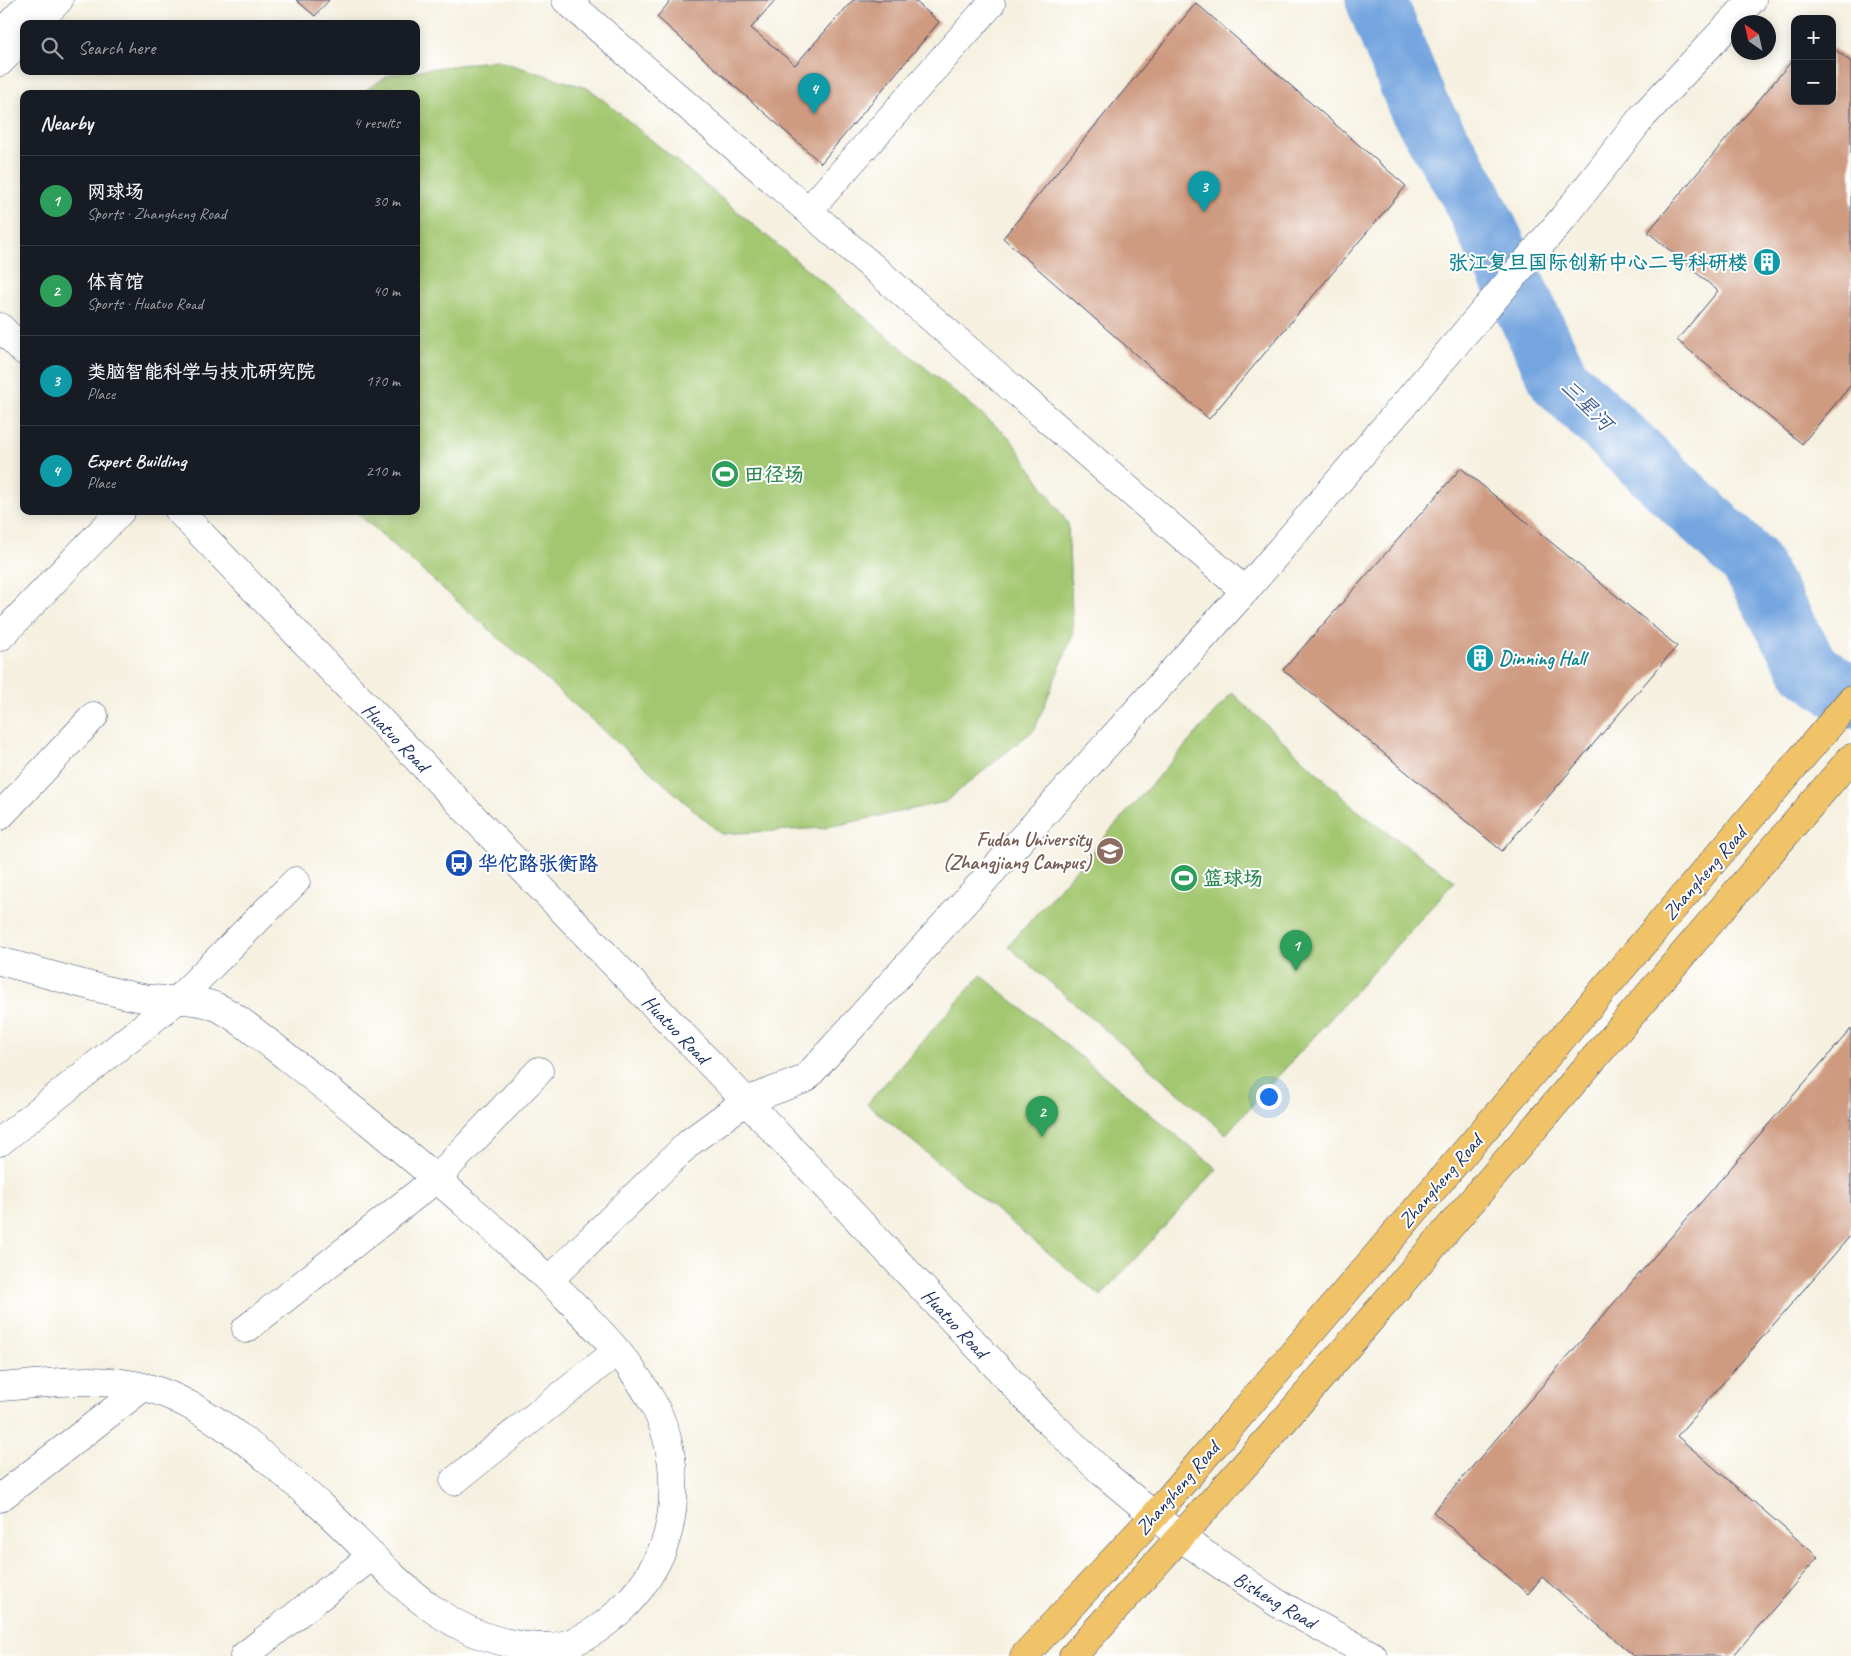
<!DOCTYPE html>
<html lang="en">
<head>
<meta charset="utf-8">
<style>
  :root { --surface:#171b24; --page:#242831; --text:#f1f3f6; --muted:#9ea1a6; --line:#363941; --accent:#0f766e }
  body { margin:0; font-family:Caveat,"LXGW WenKai TC",sans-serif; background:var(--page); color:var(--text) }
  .controls { position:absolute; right:15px; top:15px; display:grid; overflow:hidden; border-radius:10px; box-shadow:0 2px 12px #0003 }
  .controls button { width:45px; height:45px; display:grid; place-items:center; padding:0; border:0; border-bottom:1px solid var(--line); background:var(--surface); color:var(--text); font:25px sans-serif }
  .compass { position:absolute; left:1731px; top:15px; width:45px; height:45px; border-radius:50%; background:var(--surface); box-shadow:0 2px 12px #0003; rotate:326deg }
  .you { position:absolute; left:1268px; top:1096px; width:18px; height:18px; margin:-12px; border:4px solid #fff; border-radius:50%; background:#1a73e8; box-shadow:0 0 0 8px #1a73e833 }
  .badge { display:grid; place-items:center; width:32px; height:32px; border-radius:50%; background:var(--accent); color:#fff; font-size:16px; font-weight:700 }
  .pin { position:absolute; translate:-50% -41px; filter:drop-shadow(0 1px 2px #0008) }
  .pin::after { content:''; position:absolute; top:26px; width:18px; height:15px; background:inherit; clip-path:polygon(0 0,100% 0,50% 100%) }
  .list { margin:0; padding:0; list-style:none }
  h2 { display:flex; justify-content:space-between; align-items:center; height:65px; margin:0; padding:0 20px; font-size:21px }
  h2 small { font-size:16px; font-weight:400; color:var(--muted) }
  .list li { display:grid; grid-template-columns:32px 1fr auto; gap:15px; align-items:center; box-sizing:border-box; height:90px; padding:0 20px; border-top:1px solid var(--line) }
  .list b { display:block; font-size:19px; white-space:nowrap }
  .list p { margin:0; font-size:16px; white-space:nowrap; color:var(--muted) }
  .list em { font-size:16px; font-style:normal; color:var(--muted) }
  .icon { flex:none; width:28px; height:28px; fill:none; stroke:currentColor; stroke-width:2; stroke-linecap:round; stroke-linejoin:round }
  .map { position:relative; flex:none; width:1851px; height:1656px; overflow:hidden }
  .search { position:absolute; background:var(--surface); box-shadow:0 2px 12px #0003; left:20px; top:20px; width:400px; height:55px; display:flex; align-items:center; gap:12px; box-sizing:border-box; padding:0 18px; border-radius:10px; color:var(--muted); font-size:19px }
  .panel { position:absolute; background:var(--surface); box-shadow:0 2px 12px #0003; left:20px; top:90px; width:400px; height:425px; border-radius:10px }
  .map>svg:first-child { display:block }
  .green { fill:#a3c770; stroke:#5f7b67 }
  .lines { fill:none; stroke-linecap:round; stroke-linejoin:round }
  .river { stroke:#74a5df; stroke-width:61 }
  .building { fill:#ce9a80 }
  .minor-casing { stroke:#3c4c71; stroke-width:29 }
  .major-casing { stroke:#3c4c71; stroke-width:29 }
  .minor { stroke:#fff; stroke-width:28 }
  .major { stroke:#f0c369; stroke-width:28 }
  .labels { text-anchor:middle; stroke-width:4; stroke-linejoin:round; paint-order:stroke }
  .culture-label { font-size:20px; font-weight:bold; fill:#0d838f; stroke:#fff; text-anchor:end }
  .leisure-label { font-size:20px; font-weight:bold; fill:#27864d; stroke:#fff; text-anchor:start }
  .street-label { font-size:20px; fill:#1b2f5e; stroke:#fff }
  .education-label { font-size:20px; font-weight:bold; fill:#785e54; stroke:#fff; text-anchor:end }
  .transit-label { font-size:20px; font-weight:bold; fill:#164399; stroke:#fff; text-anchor:start }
  .water-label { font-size:21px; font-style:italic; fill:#3f5e92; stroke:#fff }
</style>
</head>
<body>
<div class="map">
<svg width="1851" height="1656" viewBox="0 0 1851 1656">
  <rect width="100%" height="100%" fill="#fff"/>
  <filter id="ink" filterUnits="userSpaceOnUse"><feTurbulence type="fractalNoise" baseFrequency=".02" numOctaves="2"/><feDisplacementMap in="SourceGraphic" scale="10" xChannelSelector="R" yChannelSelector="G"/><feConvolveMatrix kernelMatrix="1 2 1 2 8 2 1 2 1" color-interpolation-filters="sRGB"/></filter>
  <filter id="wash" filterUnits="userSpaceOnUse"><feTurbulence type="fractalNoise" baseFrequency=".0096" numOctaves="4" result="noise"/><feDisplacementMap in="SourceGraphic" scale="20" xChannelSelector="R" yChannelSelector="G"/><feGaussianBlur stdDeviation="1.12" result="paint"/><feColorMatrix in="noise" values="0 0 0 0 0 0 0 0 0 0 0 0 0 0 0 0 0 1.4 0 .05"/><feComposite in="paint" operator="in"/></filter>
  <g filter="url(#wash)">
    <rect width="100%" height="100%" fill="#f5f0df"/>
    <g class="green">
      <path d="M496,60L590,89L1010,438L1068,524L1073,634L1035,729L945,802L824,828L721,834L355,511H416V94H359L391,74Z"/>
      <path d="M1232,693L1357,810L1455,881L1226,1134L1008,946Z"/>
      <path d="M981,975L1217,1169L1101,1296L867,1104Z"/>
    </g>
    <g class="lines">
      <path class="river" d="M1376,0L1418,105L1469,191L1560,381L1750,562L1809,668L1851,698"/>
    </g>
    <g id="blocks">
      <g class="building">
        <path d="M296,0H329L315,16Z"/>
        <path d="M671,0H775L751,28L795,65L853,0H914L939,22L821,163L657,17Z"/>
        <path d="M1196,3L1406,186L1209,419L1003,238Z"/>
        <path d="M1832,47L1851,62V385L1802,444L1677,340L1718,291L1648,232L1795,57V101H1832Z"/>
        <path d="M1461,468L1677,646L1502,851L1283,670Z"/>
        <path d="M1851,1029V1235L1677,1436L1818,1557L1733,1656H1634L1542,1577L1528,1594L1433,1512Z"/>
      </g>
    </g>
  </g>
  <g filter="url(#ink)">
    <use href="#blocks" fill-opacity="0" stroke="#3c4c71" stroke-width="1"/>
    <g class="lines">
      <defs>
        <g id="minor">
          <path d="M566,0L1245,591"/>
          <path d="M36,24L59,0"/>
          <path d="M0,35L33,0"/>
          <path d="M0,62L24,37"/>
          <path d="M809,210L991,4"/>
          <path d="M0,327L24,351"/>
          <path d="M179,511L746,1101L1046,1419L1102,1472L1181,1538L1277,1603L1373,1656"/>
          <path d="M0,637L121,511"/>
          <path d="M0,816L94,716"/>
          <path d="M0,961C45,973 91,988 137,997C166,1003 196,995 223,1010C241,1020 257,1034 273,1046C306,1072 338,1097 370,1123C436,1178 501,1233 562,1293C597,1328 634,1364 656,1409C678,1454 680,1519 656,1563C638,1598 598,1639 558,1646C543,1648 527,1646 514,1644C431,1630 382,1562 323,1508C276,1466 226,1419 166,1394C116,1373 53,1383 0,1387"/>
          <path d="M0,1142L178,999L296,881"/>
          <path d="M549,1280L690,1142L746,1101L805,1079L1245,591L1564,217L1643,116L1752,0"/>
          <path d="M246,1329L436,1179L539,1071"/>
          <path d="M454,1481L617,1351"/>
          <path d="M0,1498L142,1388"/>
          <path d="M244,1656L372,1556"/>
        </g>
        <g id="major">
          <path d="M1024,1656L1154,1516L1851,700"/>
          <path d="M1073,1656L1270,1437L1851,758"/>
        </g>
      </defs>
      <use href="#minor" class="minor-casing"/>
      <use href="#major" class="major-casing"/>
      <use href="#minor" class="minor"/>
      <use href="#major" class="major"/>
    </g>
  </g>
  <defs>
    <symbol id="building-disc" viewBox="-11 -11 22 22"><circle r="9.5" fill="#0f9aa8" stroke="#fff"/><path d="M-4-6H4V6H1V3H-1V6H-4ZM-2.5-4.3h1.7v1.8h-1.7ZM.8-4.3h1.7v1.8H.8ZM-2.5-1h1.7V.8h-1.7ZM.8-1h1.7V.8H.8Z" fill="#fff"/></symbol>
    <symbol id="stadium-disc" viewBox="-11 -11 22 22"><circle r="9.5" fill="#2e9e5b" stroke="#fff"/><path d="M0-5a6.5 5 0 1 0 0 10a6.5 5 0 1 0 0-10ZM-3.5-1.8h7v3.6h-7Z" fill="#fff"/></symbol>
    <symbol id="school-disc" viewBox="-11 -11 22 22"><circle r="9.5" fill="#8d6e63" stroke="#fff"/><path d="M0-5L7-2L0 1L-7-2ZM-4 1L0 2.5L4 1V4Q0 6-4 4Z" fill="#fff"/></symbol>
    <symbol id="bus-disc" viewBox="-11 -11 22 22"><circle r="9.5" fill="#1a4fb4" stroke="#fff"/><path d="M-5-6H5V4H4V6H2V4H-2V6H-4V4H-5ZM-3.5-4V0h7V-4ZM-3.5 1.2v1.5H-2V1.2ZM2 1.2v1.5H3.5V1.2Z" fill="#fff"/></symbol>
  </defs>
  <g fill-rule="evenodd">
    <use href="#building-disc" x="1751" y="246" width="32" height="32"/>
    <use href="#stadium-disc" x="709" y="458" width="32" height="32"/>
    <use href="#building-disc" x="1464" y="642" width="32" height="32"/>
    <use href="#school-disc" x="1094" y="835" width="32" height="32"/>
    <use href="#bus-disc" x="443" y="847" width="32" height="32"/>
    <use href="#stadium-disc" x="1168" y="862" width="32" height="32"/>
  </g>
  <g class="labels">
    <g class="culture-label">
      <text x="1748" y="269">张江复旦国际创新中心二号科研楼</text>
      <text x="1499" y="665" text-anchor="start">Dinning Hall</text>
    </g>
    <g class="leisure-label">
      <text x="744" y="481">田径场</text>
      <text x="1203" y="885">篮球场</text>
    </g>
    <g class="street-label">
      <text transform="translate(396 737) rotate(46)" y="7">Huatuo Road</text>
      <text transform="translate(1704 873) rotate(-49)" y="7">Zhangheng Road</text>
      <text transform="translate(676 1029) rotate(46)" y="7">Huatuo Road</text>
      <text transform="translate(1440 1181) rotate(-49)" y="7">Zhangheng Road</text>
      <text transform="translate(955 1323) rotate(47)" y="7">Huatuo Road</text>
      <text transform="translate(1177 1488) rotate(-49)" y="7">Zhangheng Road</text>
      <text transform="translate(1275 1600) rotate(31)" y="7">Bisheng Road</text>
    </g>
    <g class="education-label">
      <text x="1091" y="846">Fudan University<tspan x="1091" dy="23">(Zhangjiang Campus)</tspan></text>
    </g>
    <g class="transit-label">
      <text x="478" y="870">华佗路张衡路</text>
    </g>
    <g class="water-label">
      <text transform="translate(1587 405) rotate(45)" y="7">三星河</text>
    </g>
  </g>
</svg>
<div class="controls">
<button>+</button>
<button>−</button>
</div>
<svg class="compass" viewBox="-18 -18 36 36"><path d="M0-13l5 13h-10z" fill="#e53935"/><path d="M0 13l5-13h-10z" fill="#9ea1a6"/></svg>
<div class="you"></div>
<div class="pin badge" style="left:1296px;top:971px;background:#2e9e5b">1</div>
<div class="pin badge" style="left:1042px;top:1137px;background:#2e9e5b">2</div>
<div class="pin badge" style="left:1204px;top:212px;background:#0f9aa8">3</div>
<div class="pin badge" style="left:814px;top:114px;background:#0f9aa8">4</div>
<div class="search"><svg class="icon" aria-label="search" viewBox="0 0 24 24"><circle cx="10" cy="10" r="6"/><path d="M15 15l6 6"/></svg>Search here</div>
<section class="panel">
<h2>Nearby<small>4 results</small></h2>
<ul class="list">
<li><span class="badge" style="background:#2e9e5b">1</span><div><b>网球场</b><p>Sports · Zhangheng Road</p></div><em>30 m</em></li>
<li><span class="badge" style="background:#2e9e5b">2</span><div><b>体育馆</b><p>Sports · Huatuo Road</p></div><em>40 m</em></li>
<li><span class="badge" style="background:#0f9aa8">3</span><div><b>类脑智能科学与技术研究院</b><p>Place</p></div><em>170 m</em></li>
<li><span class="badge" style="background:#0f9aa8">4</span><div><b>Expert Building</b><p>Place</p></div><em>210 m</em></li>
</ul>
</section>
</div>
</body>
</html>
